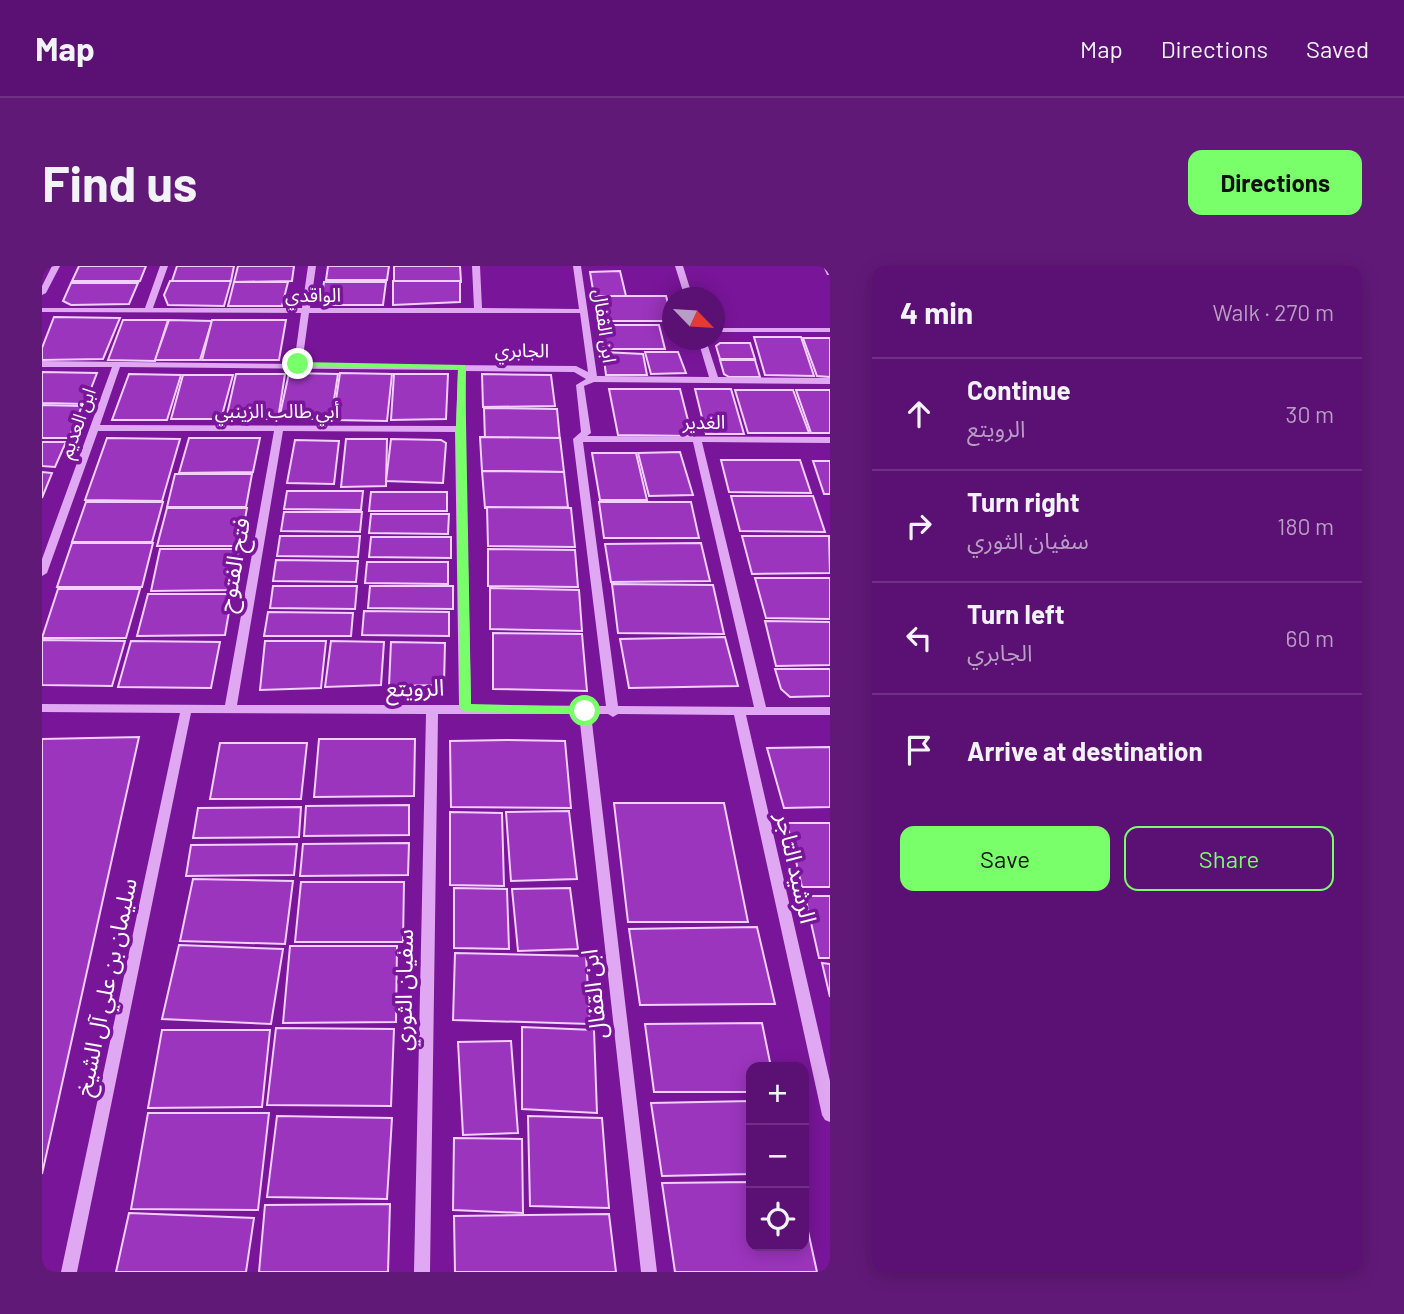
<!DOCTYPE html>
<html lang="en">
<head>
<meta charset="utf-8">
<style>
  :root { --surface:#5b1073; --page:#611978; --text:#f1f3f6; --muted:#b89dc4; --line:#703085; --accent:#78ff6a }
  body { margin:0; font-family:Barlow,"Noto Sans Arabic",sans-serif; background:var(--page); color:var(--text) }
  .controls { position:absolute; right:21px; bottom:21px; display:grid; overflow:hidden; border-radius:14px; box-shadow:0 4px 18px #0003 }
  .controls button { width:63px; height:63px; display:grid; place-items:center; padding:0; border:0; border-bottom:2px solid var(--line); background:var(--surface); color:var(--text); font:35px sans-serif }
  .compass { position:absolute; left:620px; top:21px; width:63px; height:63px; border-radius:50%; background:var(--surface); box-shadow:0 4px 18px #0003; rotate:115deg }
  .stop { position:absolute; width:21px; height:21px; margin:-16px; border:5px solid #78ff6a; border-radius:50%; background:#fff }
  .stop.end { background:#78ff6a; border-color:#fff; box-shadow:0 2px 7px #0008 }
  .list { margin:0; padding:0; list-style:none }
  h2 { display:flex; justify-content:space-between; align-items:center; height:91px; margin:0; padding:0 28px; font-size:30px }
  h2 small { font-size:23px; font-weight:400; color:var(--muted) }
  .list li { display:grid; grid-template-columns:46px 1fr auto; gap:21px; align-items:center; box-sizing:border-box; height:112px; padding:0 28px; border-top:2px solid var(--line) }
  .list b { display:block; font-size:26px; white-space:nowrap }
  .list p { margin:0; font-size:23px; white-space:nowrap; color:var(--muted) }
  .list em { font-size:23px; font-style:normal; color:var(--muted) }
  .actions { display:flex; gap:14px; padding:21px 28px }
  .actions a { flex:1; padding:16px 0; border:2px solid var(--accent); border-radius:14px; text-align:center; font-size:24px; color:var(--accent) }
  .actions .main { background:var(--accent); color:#111 }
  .icon { flex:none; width:38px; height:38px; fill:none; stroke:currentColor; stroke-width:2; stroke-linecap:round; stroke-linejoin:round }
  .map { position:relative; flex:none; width:788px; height:1006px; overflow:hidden; border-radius:14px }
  header { display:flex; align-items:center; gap:42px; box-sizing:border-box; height:98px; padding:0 35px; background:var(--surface); border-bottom:2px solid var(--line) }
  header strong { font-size:33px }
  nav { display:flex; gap:38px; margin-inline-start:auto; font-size:24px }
  .intro { display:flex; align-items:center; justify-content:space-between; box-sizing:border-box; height:168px; padding:0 42px }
  h1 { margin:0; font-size:49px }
  .button { padding:18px 32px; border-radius:14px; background:var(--accent); color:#111; font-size:24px; font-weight:700 }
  main { display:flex; gap:42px; padding:0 42px }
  aside { flex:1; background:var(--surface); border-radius:14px; box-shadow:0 4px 18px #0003 }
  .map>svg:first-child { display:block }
  .building { fill:#9c35be; stroke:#f1d0fd; stroke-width:2 }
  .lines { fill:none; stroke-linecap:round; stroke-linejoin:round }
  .minor { fill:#e0a8f2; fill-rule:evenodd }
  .route { fill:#78ff6a }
  .labels { text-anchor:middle; stroke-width:7; stroke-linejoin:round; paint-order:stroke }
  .far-street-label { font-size:19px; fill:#fff; stroke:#791599 }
  .street-label { font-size:23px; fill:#fff; stroke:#791599 }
</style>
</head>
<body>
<header>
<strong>Map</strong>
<nav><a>Map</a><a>Directions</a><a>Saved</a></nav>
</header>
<div class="intro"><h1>Find us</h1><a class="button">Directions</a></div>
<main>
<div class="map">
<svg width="788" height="1006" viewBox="0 0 788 1006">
  <rect width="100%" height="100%" fill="#791599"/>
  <g class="building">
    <path d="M37,0H104L98,15H30Z"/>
    <path d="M135,0H192L189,15H130Z"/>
    <path d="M196,0H252L250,15L192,16Z"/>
    <path d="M286,0H347L345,14H284Z"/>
    <path d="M352,0H418L419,16H352Z"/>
    <path d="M578,5L584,30H552L548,6Z"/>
    <path d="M128,15H189L182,40L126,39L122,29Z"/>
    <path d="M351,15H418V36L351,39Z"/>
    <path d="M192,16H246L240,40H186Z"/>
    <path d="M282,16H344L341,39H285L279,35Z"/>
    <path d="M29,17H96L87,38L29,39L21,35Z"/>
    <path d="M552,30H624L631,55H557Z"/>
    <path d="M12,51L78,52L61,93L0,94V82Z"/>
    <path d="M81,54H126L113,95L66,94Z"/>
    <path d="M127,54L170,55L158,94H113Z"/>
    <path d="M170,54H244L237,94H160Z"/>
    <path d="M558,59H617L623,83H562Z"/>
    <path d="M712,71H759L772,110L723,109Z"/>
    <path d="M761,72H788V111L775,110Z"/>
    <path d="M678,77H708L713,93H678L674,80Z"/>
    <path d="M561,86L601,88L605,109H564Z"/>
    <path d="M603,86H636L644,107L609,108Z"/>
    <path d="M678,94H713L718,111H687L682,108Z"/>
    <path d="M0,106L55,107L43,138L0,137Z"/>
    <path d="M247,107L296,108L289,153H237Z"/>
    <path d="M298,107L350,108L345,155L291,154Z"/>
    <path d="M87,108L139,109L125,154H70Z"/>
    <path d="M194,108H243L236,153H184Z"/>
    <path d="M352,108H406L404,153L349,154Z"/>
    <path d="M440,108L509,109L513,140L441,141Z"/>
    <path d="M141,109H191L179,153H129Z"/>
    <path d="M567,123H638L650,170L576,169Z"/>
    <path d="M653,123H689L702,168H664Z"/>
    <path d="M693,124H751L767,167H706Z"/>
    <path d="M754,124H788V167H769Z"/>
    <path d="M0,139L40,140L27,172H0Z"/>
    <path d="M442,142L515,143L518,175L443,174Z"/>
    <path d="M438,171L518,172L522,206L440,205Z"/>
    <path d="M65,172L138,173L120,235L43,234Z"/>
    <path d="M147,172H218L211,206L137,207Z"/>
    <path d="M304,173H345L344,220L299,221Z"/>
    <path d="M349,173L399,174L404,177L401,217L344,215Z"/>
    <path d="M253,174L297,175L292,218L245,217Z"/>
    <path d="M0,176H24L13,201L0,200Z"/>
    <path d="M638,186L651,229L607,230L596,187Z"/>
    <path d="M550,187H594L605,234H558Z"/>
    <path d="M679,194H758L769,227L687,226Z"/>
    <path d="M771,195H788V228H782Z"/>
    <path d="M440,205L522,206L526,241L443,242Z"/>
    <path d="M0,206L10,207L0,232Z"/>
    <path d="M133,208H210L204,241H125Z"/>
    <path d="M245,225H321L319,244L242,243Z"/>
    <path d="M329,226H405V245H327Z"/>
    <path d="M689,230H771L783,266L698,265Z"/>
    <path d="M44,236H121L110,276H30Z"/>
    <path d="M557,236H649L657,272H562Z"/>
    <path d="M445,241L529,242L533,281L446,280Z"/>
    <path d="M125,242H205L198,280H115Z"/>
    <path d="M242,246H320L318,266L239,265Z"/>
    <path d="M329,248H407L406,268L327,267Z"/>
    <path d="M238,270H318L316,291L235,290Z"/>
    <path d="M700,270H787L788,307L710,308Z"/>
    <path d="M329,271H409V292L327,291Z"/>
    <path d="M30,277H111L100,321H15Z"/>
    <path d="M659,277L668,315L569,316L563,278Z"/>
    <path d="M118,283H197L190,324L109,325Z"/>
    <path d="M446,283L533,284L536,321L446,320Z"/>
    <path d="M234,294L316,295L314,316L231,315Z"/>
    <path d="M325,296H406V318L323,317Z"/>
    <path d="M713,312H788V353L724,352Z"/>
    <path d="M570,318L671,319L682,368L576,367Z"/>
    <path d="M231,320H315L313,343L228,342Z"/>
    <path d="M328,320H411V343L326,342Z"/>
    <path d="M448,322L537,324L540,365L448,363Z"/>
    <path d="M16,323H98L84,372H0Z"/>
    <path d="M106,328H190L183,369L95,370Z"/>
    <path d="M322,345L407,346V370L320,369Z"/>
    <path d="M226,346L311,347L309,370H222Z"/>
    <path d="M723,355L788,356V399L734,400Z"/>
    <path d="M451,367L540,368L545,425L451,423Z"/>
    <path d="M683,371L696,420L587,422L578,373Z"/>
    <path d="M0,374L83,375L70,420L0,419Z"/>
    <path d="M89,375L178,376L169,422L76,421Z"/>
    <path d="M223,375H284L279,422L218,424Z"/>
    <path d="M289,375L342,376L339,419L283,421Z"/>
    <path d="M349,376L403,377L402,419L347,420Z"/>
    <path d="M733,403H788V430L748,431L739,423Z"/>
    <path d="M97,471L0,908V473Z"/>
    <path d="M277,473H373L372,530L272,531Z"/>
    <path d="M465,474L523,475L529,542L409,541L408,475Z"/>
    <path d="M178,477H265L259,533H168Z"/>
    <path d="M788,481V541L742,542L725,482Z"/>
    <path d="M572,537H682L706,656H586Z"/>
    <path d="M367,539V569L262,570L264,540Z"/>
    <path d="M259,541L257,571L151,572L156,542Z"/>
    <path d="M527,545L535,613L469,615L464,546Z"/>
    <path d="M408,546L460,547L462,620L408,619Z"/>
    <path d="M745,557H788V621H760Z"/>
    <path d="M367,577L366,609L258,610L261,578Z"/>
    <path d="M255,578L252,609L144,610L149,579Z"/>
    <path d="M151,613L251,615L243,678L138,675Z"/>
    <path d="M259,616H362L361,676H253Z"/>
    <path d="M412,622L465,623L467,683L412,682Z"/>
    <path d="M528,622L536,683L476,685L470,623Z"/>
    <path d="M763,630H788V692H777Z"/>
    <path d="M715,661L733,738L598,739L587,663Z"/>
    <path d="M137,679L241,683L229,758L120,753Z"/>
    <path d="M248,680H355L354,756L241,757Z"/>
    <path d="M413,687L544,690L548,758L411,754Z"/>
    <path d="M780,697L788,698V731Z"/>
    <path d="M720,757L729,801H709V826H612L603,758Z"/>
    <path d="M480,761L552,764L555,847L480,843Z"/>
    <path d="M234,762L352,763L349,840L225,839Z"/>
    <path d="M120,764H228L220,841L106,842Z"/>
    <path d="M469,775L476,867L421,869L416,776Z"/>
    <path d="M709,835V908L620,910L609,837Z"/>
    <path d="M106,847H227L216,944L89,943Z"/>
    <path d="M235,850L350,852L345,933L225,931Z"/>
    <path d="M486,850L560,852L567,942L488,940Z"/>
    <path d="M412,872L480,873L481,947L411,944Z"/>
    <path d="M709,916V980H762V947L775,1006H633L620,917Z"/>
    <path d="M348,938L346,1006H217L223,939Z"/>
    <path d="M87,947L212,952L204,1006H74Z"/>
    <path d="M567,948L574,1006H413L412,950Z"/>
  </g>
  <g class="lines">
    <g class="minor">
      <path d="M10,0H18L4,27L0,29V20Z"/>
      <path d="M118,0H126L111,42H260L266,0H274L268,42H432L430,0H438L440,42L537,43L531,0H539L555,110L667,111L656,74H664L676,111L788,112V118L552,116L542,120L549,167L545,170L788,171V177L660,176L724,441H788V449H704L788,815V856L783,854L780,849L692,449L576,448L571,451L566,448H549L615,1006H599L537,448H396L388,1006H372L384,448L149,447L35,1006H19L138,447L0,446V438L183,439L232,165H56L5,307L0,310V293L70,101H0V95L252,98L259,47L0,46V42H103ZM267,47H538L546,106L534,100L260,98ZM78,101L416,104L414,160L58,159ZM424,105L532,106L544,113L534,119L539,166L531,173L564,440L429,439L423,163ZM241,165L413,166L417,439H195ZM541,176H651L712,441L576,440Z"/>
      <path d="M633,0H641L651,32H643Z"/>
      <path d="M781,0H788V9H785Z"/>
      <rect x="673" y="62" width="115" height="4"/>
    </g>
  </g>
  <path class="route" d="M256,96L423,99L429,438L543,441L549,445L547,448L423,446L418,442L414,163L416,103L254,100Z"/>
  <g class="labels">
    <g class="far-street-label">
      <text x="271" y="36">الواقدي</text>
      <text transform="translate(563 60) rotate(82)" y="7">ابن القفال</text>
      <text transform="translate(480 84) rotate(1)" y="7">الجابري</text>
      <text x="235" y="152">أبي طالب الزينبي</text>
      <text x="662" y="163">الغدير</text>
      <text transform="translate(35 157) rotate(-70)" y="7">ابن العديم</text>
    </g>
    <g class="street-label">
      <text transform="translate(192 299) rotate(-80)" y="8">فتح الفتوح</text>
      <text transform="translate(373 422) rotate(-1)" y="8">الرويتع</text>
      <text transform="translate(754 602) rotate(77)" y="8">الرشيد التاجر</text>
      <text transform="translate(64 721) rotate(-78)" y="8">سليمان بن علي آل الشيخ</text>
      <text transform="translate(362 724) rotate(-89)" y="8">سفيان الثوري</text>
      <text transform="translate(552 728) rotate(-96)" y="8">ابن القفال</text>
    </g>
  </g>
</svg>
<div class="controls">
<button>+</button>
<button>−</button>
<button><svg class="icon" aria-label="locate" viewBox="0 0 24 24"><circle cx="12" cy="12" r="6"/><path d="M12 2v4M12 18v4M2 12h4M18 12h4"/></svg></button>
</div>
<svg class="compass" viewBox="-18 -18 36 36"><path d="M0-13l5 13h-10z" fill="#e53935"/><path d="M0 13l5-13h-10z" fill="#b89dc4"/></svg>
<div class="stop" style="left:543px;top:445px"></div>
<div class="stop end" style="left:256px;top:98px"></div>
</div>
<aside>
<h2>4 min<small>Walk · 270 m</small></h2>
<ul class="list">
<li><svg class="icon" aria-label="ahead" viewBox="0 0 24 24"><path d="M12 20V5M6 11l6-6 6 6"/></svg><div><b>Continue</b><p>الرويتع</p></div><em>30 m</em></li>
<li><svg class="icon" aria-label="right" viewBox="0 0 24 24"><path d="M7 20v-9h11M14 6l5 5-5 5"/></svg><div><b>Turn right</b><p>سفيان الثوري</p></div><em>180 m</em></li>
<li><svg class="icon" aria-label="left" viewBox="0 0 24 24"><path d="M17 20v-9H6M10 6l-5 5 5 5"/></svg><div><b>Turn left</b><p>الجابري</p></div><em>60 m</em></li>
<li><svg class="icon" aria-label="arrive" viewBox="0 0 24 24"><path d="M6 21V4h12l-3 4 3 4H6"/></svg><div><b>Arrive at destination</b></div></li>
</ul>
<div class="actions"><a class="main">Save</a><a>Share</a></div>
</aside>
</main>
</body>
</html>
